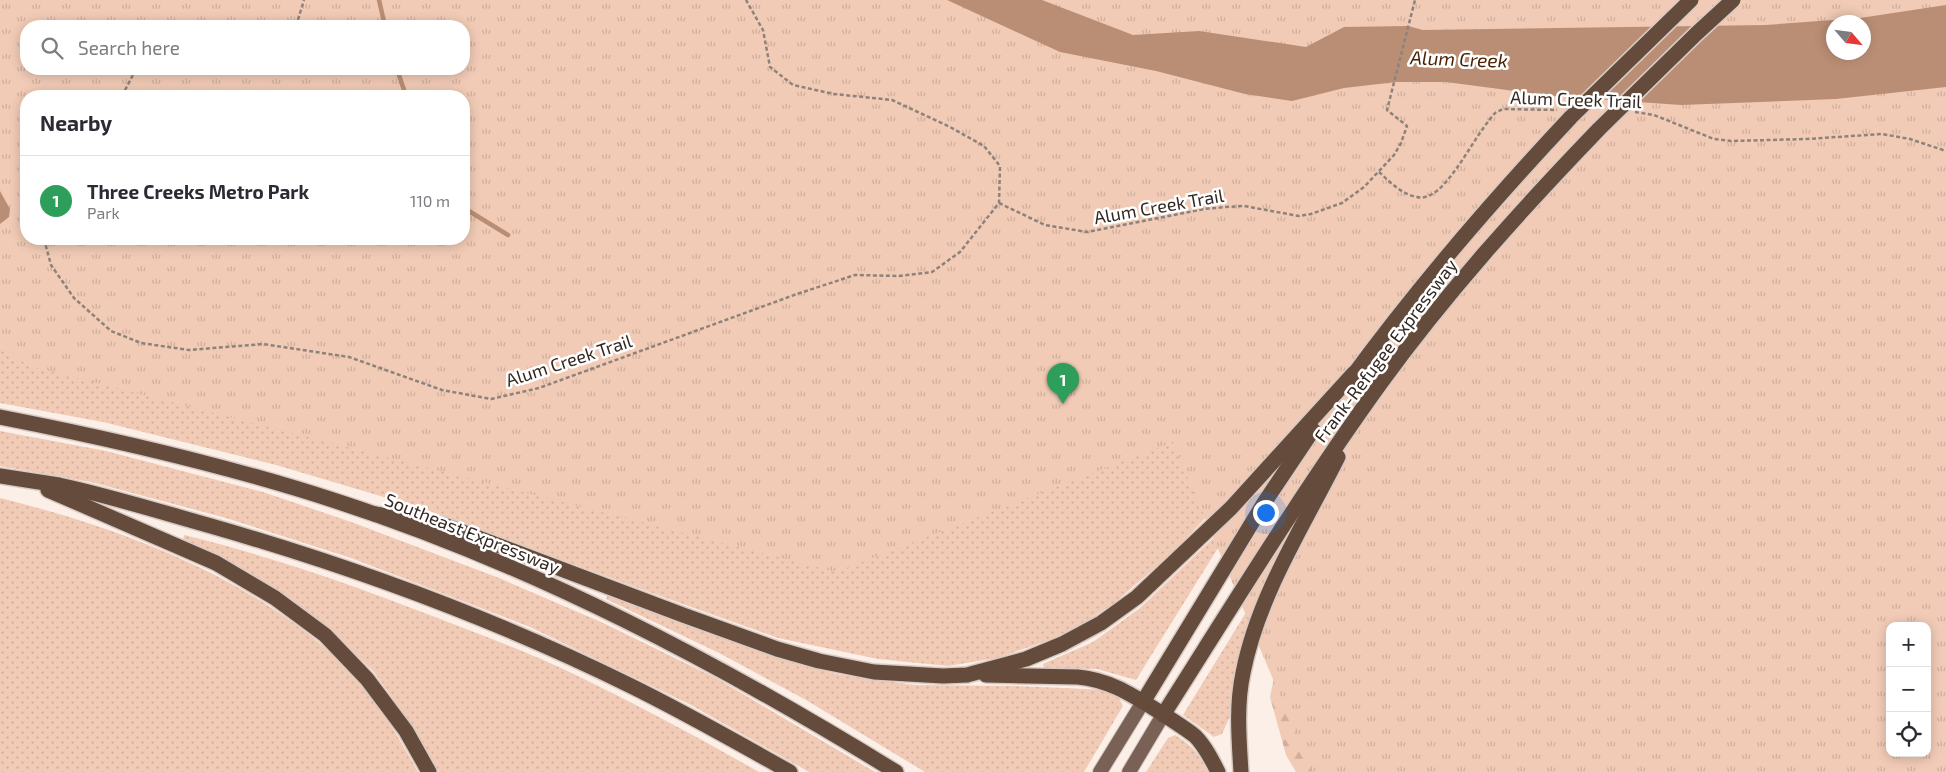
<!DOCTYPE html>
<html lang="en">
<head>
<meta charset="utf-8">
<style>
  :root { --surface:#fff; --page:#f2f2f3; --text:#2b2b33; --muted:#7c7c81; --line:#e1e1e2; --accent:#d93025 }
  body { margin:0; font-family:"Exo 2",sans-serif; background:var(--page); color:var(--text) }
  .controls { position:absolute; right:15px; bottom:15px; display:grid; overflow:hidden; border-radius:10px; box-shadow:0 2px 12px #0003 }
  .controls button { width:45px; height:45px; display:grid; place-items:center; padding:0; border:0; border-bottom:1px solid var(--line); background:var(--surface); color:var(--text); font:25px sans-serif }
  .compass { position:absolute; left:1826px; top:15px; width:45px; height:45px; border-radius:50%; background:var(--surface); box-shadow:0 2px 12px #0003; rotate:118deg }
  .you { position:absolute; left:1265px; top:512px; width:18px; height:18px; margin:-12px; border:4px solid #fff; border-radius:50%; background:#1a73e8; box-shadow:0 0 0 8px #1a73e833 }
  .badge { display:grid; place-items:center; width:32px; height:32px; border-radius:50%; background:var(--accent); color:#fff; font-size:16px; font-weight:700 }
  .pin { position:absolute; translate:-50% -41px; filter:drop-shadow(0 1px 2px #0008) }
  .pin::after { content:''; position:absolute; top:26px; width:18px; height:15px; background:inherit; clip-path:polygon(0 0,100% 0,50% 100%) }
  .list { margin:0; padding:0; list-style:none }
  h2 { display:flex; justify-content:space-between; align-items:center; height:65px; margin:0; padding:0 20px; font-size:21px }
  h2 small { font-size:16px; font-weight:400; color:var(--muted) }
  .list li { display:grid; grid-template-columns:32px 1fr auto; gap:15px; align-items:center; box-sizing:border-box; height:90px; padding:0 20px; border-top:1px solid var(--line) }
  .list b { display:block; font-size:19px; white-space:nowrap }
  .list p { margin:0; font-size:16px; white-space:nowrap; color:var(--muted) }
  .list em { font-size:16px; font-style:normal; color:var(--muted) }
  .icon { flex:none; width:28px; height:28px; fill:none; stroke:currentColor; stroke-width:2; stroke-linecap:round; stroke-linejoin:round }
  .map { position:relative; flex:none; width:1946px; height:772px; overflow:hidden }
  .search { position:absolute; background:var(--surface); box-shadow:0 2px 12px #0003; left:20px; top:20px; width:450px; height:55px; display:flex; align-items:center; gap:12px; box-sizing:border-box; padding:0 18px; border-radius:20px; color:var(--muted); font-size:19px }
  .panel { position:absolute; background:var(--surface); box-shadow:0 2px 12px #0003; left:20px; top:90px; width:450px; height:155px; border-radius:20px }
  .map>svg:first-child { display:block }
  .grass { fill:url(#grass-dots) }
  .forest { fill:url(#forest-firs) }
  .park { fill:url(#park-tufts); fill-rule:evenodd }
  .water { fill:#ba8e75; fill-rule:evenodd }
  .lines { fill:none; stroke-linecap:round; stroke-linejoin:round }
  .stream { stroke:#ba8e75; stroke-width:4.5 }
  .primary-casing { stroke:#d8cbc4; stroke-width:16 }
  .motorway-casing { stroke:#d8cbc4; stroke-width:18 }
  .path { stroke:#8e827b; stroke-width:2.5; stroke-dasharray:4 2.5; stroke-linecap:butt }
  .primary { stroke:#796255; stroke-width:14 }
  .motorway { stroke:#644b3c; stroke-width:15 }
  .motorway-bridge-casing { stroke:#d8cbc4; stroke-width:18; stroke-linecap:butt }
  .motorway-bridge { stroke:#644b3c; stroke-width:15 }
  .labels { text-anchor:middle; stroke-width:5; stroke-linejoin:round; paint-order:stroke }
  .street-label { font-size:18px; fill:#332821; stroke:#fff }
  .water-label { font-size:19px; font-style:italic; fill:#4b2003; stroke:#fff }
</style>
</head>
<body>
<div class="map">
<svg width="1946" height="772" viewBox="0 0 1946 772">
  <defs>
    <pattern id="grass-dots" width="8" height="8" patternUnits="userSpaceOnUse" patternTransform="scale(1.25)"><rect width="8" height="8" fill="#f1cbb6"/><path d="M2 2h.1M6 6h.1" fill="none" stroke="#cfae9c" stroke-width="1.8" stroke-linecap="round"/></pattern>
    <pattern id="forest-firs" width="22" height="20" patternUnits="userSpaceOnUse" patternTransform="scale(1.25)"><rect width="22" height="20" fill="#f1cbb6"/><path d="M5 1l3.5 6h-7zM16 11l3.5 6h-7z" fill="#cfae9c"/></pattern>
    <pattern id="park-tufts" width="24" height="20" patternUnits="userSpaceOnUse" patternTransform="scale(1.25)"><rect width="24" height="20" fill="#f1cbb6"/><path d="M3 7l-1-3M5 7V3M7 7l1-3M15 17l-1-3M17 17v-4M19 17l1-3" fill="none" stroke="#cfae9c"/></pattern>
  </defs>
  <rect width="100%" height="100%" fill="#fcefe8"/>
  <g class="grass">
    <path d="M0,285L1072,448L1153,395L1231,491L1172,553L1113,604L1067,634L997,658L948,666L878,659L778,638L638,588L424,509L276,465L103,422L0,403Z"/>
    <path d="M0,431L106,451L263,492L354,523L499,578L601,622L716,678L875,772H809L691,705L530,627L351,558L226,518L91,482L0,466Z"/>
    <path d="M0,498C114,526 242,573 331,653C368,685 395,730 418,772H0Z"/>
    <path d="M1228,524L1231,527L1136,680L1097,669L1044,668L1043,664L1093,642L1140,608Z"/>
    <path d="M184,535C270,556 353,585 435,617C485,636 535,655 582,678C642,707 701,739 759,772H439L407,718L374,672L326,626L278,592L183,541Z"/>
    <path d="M608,595L768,655L836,674L915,685L1017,686L1108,690L1118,696L1123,706L1084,772H925L806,700L721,654L606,599Z"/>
    <path d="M1250,606L1255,610L1240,653L1231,714L1222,734L1214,737L1183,715Z"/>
    <path d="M1175,735C1191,744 1200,755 1208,772H1146L1168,738Z"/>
  </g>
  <path class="forest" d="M1278,659L1353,772H1296L1286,755L1270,697Z"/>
  <path class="park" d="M0,0H1946V772H1312L1173,442L836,572L30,366L0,349ZM1834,22H1864V52H1834ZM26,26H464V69H26ZM26,96H464V239H26ZM1890,626H1927V753H1890Z"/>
  <g class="water">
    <path d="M947,0H1042L1133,35L1199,31L1306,47L1344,27L1408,26L1423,30L1766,25L1860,18L1946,5V87L1836,99L1681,105L1553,96L1446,82H1396L1344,88L1292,101L1245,94L1156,71L1060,52ZM1834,22H1864V52H1834Z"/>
    <path d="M0,191L10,209L9,217L0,224Z"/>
  </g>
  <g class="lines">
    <g class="stream">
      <path d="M379,0L385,26"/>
      <path d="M397,69L406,96"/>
      <path d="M464,208L508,235"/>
    </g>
    <defs>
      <g id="primary">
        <path d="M1100,772L1143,702"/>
        <path d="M1129,772L1163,715"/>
      </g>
      <g id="motorway">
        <path d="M1349,381C1417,288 1492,201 1571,117"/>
        <path d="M0,417C113,439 226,465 336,501C533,565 719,663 896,772"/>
        <path d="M0,476C20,479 39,482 59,485C110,496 161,512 211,526C354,567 495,619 629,685C684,712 737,742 790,772"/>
        <path d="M48,490L216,563L275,598L325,635L367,679L406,731L429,772"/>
        <path d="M375,514L444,525L683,615L777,649L819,661L874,672L943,676L967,675L1026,659L1062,644L1101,623L1137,597L1231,508L1354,373"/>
        <path d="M986,675L1078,677C1111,680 1135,697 1163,714C1173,721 1185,728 1195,736C1205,746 1212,760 1218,772"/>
        <path d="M1143,702L1264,503L1313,430"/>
        <path d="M1163,715C1234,603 1303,491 1380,384C1446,293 1521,210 1599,129"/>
        <path d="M1241,772C1239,739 1236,706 1243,673C1258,596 1303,527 1338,457"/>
      </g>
    </defs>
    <use href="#primary" class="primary-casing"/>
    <use href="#motorway" class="motorway-casing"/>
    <g class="path">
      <path d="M187,26H195"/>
      <path d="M296,26L304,0"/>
      <path d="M122,96L136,69"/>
      <path d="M1635,112L1654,115L1714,139L1731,141L1807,139L1882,134L1910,139L1946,151"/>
      <path d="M1379,172C1390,182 1401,194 1417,197C1424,199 1432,195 1438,190C1460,170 1474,137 1495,113L1503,109L1557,110"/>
      <path d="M999,203L1045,225L1087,232L1204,209L1226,207L1244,206L1299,216L1311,214L1342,203L1364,187L1394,155L1401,143L1407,126L1387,110L1415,0"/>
      <path d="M44,239L51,265L74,298L111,331L141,343L189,350L263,344L349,357L442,390L491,399L539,388L797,294L855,275L899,276L932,272L960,252L999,203L1000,166L984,146L950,127L892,100L834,94L793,85L770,67L763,30L746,0"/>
    </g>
    <use href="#primary" class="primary"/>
    <use href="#motorway" class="motorway"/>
    <defs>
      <g id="motorway-bridge">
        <path d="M1571,117L1691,0"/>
        <path d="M1599,129L1696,34L1733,0"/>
      </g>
    </defs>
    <use href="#motorway-bridge" class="motorway-bridge-casing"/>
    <use href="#motorway-bridge" class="motorway-bridge"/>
  </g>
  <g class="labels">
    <g class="street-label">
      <text transform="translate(1576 100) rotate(2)" y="6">Alum Creek Trail</text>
      <text transform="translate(1159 207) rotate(-10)" y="6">Alum Creek Trail</text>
      <text transform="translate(1386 351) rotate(-53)" y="6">Frank-Refugee Expressway</text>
      <text transform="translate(569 361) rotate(-18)" y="6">Alum Creek Trail</text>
      <text transform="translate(472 534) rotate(22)" y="6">Southeast Expressway</text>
    </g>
    <g class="water-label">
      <text transform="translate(1459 59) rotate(2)" y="7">Alum Creek</text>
    </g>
  </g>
</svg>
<div class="controls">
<button>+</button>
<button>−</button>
<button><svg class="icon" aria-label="locate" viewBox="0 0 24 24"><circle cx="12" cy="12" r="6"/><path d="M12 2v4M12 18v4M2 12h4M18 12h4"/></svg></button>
</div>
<svg class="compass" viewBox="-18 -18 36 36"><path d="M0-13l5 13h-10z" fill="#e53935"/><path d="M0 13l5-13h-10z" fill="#7c7c81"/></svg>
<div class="you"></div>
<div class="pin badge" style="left:1063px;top:404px;background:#2e9e5b">1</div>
<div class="search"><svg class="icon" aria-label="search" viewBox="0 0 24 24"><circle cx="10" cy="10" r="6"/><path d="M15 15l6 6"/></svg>Search here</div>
<section class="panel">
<h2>Nearby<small></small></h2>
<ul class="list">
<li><span class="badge" style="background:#2e9e5b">1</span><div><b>Three Creeks Metro Park</b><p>Park</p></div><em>110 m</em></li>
</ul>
</section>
</div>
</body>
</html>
